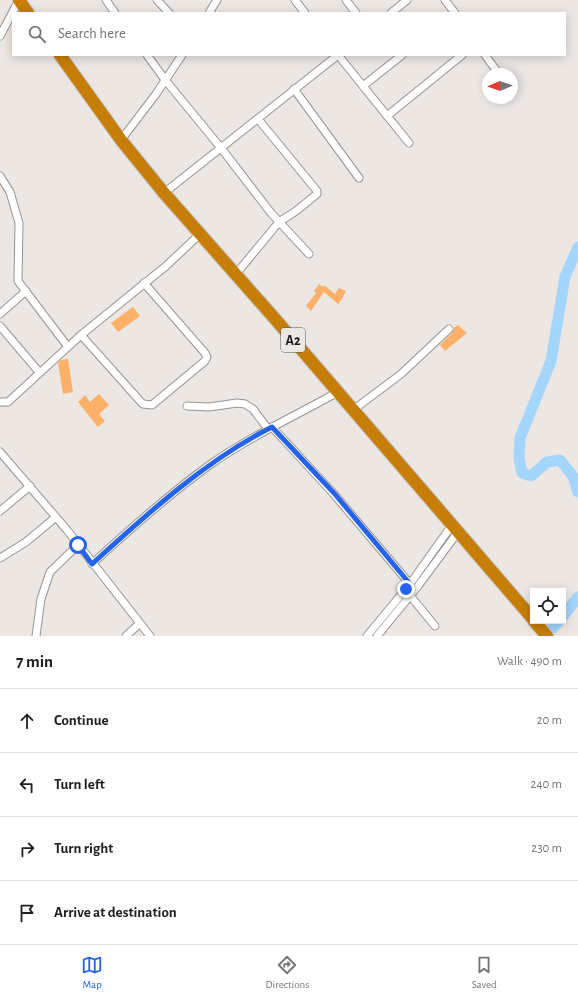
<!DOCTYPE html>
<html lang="en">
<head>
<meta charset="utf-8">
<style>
  :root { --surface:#fff; --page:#f6f6f6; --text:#202124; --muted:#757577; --line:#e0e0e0; --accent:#2563eb }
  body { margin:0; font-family:"Alegreya Sans",sans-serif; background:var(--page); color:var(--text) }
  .controls { position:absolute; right:12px; bottom:12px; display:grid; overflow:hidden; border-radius:0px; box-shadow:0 2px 10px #0003 }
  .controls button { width:36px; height:36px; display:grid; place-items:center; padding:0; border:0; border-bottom:1px solid var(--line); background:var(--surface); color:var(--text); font:20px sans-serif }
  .compass { position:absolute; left:482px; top:68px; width:36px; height:36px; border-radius:50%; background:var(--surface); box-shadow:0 2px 10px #0003; rotate:268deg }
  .stop { position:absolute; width:12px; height:12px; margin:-9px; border:3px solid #2563eb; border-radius:50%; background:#fff }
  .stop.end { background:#2563eb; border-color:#fff; box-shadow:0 1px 4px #0008 }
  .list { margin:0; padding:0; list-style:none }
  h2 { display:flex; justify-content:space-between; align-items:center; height:52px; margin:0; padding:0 16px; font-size:17px }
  h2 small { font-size:13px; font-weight:400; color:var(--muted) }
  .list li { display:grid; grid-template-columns:26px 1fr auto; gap:12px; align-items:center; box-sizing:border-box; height:64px; padding:0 16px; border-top:1px solid var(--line) }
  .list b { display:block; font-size:15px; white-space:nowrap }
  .list em { font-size:13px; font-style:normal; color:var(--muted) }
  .icon { flex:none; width:22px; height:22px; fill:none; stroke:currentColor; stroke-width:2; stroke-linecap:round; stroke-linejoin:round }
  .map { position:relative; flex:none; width:578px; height:636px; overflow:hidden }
  .search { position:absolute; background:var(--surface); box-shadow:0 2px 10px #0003; left:12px; right:12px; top:12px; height:44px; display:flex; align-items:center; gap:10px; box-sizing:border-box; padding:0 14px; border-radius:0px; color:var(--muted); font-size:15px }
  .sheet { height:308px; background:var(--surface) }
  nav { display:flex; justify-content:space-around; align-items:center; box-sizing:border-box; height:56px; border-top:1px solid var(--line); background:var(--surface); font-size:11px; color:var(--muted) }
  nav a { display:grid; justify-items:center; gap:2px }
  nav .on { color:var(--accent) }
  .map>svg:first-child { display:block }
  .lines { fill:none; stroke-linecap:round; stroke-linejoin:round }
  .river { stroke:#a4d6fd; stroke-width:11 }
  .building { fill:#fdb068 }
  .street-casing { stroke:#989490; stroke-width:9 }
  .highway-casing { stroke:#c3c3c3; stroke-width:14 }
  .street { stroke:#fff; stroke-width:7 }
  .highway { stroke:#c77e09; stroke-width:12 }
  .route { stroke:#2563eb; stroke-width:5 }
  .labels { text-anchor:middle; stroke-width:4; stroke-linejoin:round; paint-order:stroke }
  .shield { fill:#ece7e3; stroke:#595654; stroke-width:1 }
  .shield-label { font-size:14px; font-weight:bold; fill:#1a1817 }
</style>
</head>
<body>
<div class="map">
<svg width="578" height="636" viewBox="0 0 578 636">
  <rect width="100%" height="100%" fill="#ece7e3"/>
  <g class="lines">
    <g class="river">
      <path d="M578,247L565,277L551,361L520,438L519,458L522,473L531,476L547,462L560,460L573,476L578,492"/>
      <path d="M563,616L578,597"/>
      <path d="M545,636L559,621"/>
    </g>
  </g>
  <g class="building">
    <path d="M319,284L323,287L324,285L335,294L339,288L346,291L342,299L338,304L324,292L311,311L306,306L316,293L314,291Z"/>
    <path d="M133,307L140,316L118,332L111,323Z"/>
    <path d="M458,325L467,333L445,351L440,345L452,333L454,328Z"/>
    <path d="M68,359L73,392L63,394L58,363L61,360Z"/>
    <path d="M99,394L109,405L99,414L105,421L98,427L78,402L85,395L90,402Z"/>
  </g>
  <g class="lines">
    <defs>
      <g id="street">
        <path d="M106,0L115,13"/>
        <path d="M157,0L169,13"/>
        <path d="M295,0L305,13"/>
        <path d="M346,0L356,13"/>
        <path d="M445,0L455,13"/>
        <path d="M209,13L217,0"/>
        <path d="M391,13L407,0"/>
        <path d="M0,36L19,0"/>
        <path d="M147,55L166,81L221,148L271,213L309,254"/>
        <path d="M338,55L409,143"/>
        <path d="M485,55L496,70"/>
        <path d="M363,86L402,55"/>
        <path d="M294,89L359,178"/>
        <path d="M387,116L462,55"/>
        <path d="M121,140L156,94L182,55"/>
        <path d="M0,176L10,192L19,223L18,281L68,347"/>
        <path d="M164,193L338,55"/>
        <path d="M236,274L279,222L296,211L317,194V191L258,119"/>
        <path d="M0,314L26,291"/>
        <path d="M0,326L39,372"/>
        <path d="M81,335L140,401L143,404L152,405L205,361L207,357L205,353L144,283"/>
        <path d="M0,402H8L81,335L166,266L200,234"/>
        <path d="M187,406L209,407L237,403L245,404L253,409L268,429"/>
        <path d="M353,410L401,374L449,329"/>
        <path d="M272,427L333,493L410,584"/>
        <path d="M0,452L67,530L150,636"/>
        <path d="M0,511L30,486"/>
        <path d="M0,558L26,542L56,517"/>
        <path d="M92,564C130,529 169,494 211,464C251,436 295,416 338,392"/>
        <path d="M408,593L435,626"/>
        <path d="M36,636L41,599L50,572L78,545"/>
        <path d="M126,636L139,624"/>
        <path d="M367,636L410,584L452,525"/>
        <path d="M377,636L418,586L458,532"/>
      </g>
      <g id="highway">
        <path d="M19,0L28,13"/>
        <path d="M60,55L121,140L164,193L276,320L533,619"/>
        <path d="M534,621L547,636"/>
      </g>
    </defs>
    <use href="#street" class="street-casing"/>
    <use href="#highway" class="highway-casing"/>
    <use href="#street" class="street"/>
    <use href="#highway" class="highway"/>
  </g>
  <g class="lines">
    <path class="route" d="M78,545L92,564C147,514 206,460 272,427L334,493L410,584L406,589"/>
  </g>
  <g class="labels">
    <rect class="shield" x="281" y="328" width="24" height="24" rx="3"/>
    <g class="shield-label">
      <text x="293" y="345">A2</text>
    </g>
  </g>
</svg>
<div class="controls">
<button><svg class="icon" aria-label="locate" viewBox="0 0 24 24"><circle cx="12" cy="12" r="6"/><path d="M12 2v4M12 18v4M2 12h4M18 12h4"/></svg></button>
</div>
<svg class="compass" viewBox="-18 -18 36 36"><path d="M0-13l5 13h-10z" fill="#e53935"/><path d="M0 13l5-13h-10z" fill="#757577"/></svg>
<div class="stop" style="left:78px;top:545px"></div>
<div class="stop end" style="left:406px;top:589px"></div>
<div class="search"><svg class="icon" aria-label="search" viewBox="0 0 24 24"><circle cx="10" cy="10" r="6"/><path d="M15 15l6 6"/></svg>Search here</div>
</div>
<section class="sheet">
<h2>7 min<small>Walk · 490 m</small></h2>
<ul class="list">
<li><svg class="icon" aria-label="ahead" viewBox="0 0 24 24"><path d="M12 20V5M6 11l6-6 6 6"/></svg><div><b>Continue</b></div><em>20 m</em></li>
<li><svg class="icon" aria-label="left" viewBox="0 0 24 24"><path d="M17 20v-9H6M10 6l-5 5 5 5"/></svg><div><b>Turn left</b></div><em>240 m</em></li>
<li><svg class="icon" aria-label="right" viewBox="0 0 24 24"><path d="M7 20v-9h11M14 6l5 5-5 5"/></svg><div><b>Turn right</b></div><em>230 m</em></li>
<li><svg class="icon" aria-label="arrive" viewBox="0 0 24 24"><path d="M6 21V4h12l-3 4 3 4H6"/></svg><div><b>Arrive at destination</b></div></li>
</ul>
</section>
<nav>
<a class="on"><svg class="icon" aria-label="map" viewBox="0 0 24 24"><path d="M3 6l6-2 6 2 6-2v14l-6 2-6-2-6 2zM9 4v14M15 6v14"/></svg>Map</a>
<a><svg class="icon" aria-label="directions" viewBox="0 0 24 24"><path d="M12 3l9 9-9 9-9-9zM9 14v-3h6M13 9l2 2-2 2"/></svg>Directions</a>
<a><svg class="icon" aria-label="saved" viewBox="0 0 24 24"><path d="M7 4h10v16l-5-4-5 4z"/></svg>Saved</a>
</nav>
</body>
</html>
